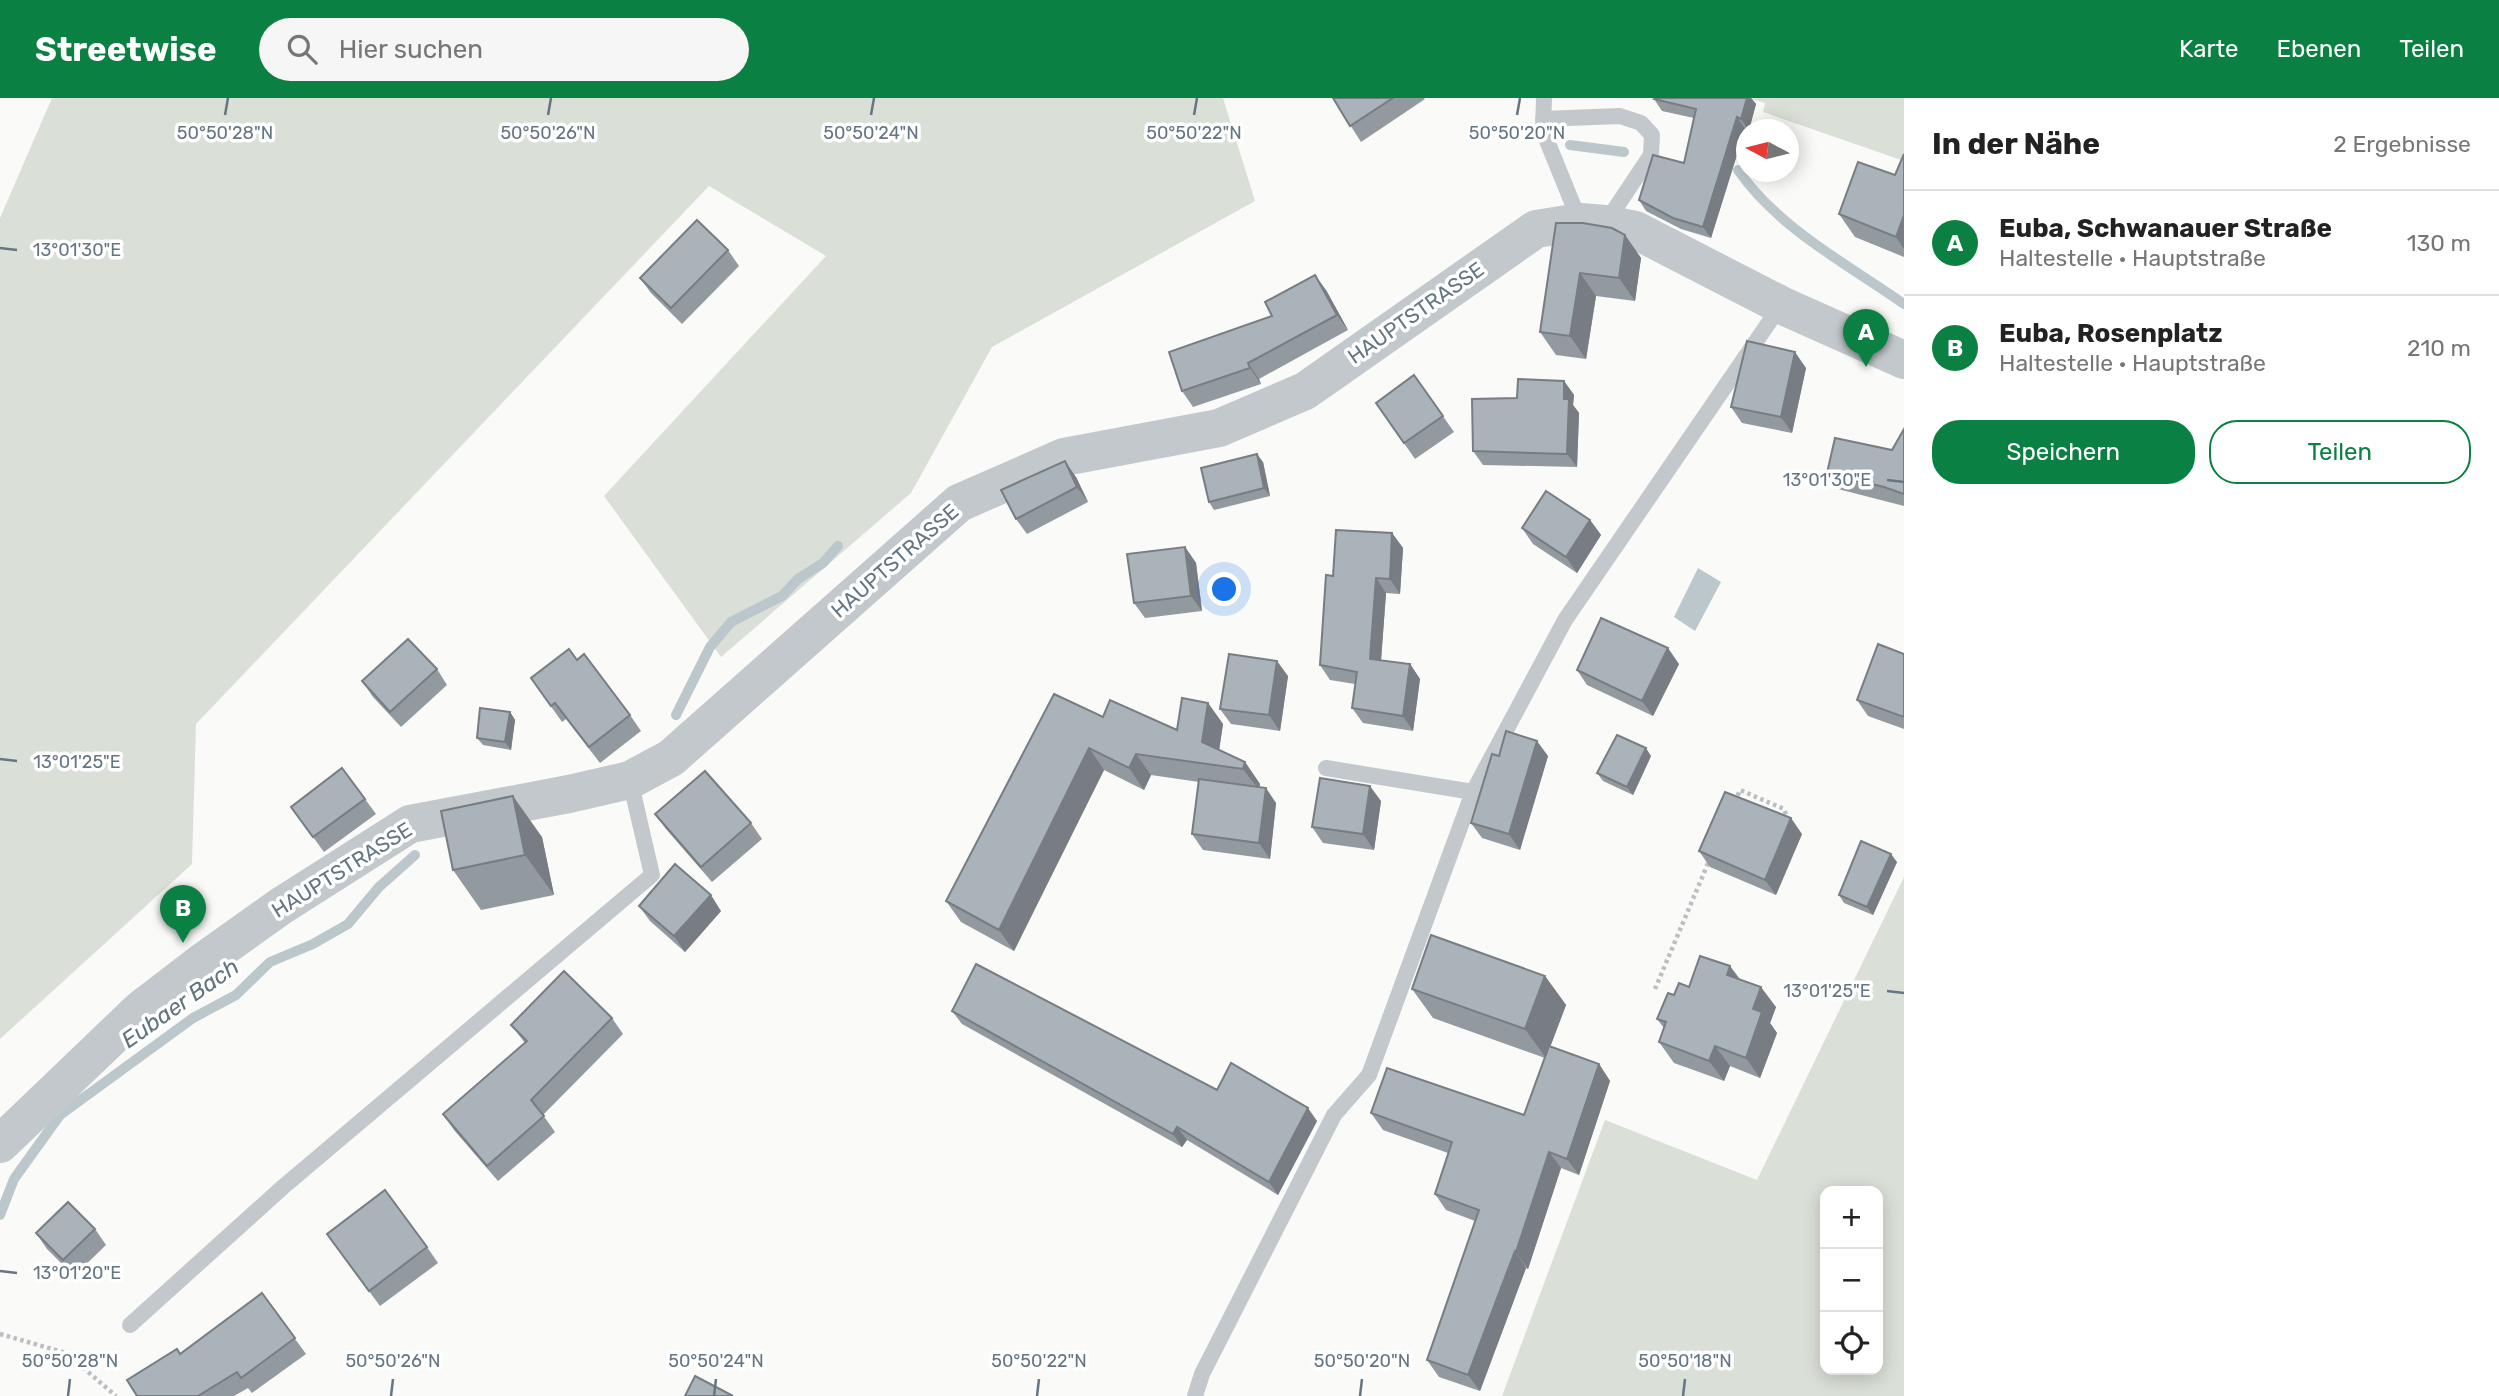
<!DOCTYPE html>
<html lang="de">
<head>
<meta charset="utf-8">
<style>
  :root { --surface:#fff; --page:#f6f6f6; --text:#222; --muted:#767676; --line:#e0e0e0; --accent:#0b8043 }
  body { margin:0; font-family:Rubik,sans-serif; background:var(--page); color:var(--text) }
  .controls { position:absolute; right:21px; bottom:21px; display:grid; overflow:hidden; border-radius:14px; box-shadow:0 4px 18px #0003 }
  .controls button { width:63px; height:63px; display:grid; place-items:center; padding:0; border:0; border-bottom:2px solid var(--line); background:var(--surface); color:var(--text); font:35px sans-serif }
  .compass { position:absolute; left:1736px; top:21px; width:63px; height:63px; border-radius:50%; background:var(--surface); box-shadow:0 4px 18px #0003; rotate:277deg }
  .you { position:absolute; left:1225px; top:492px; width:24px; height:24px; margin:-18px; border:5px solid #fff; border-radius:50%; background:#1a73e8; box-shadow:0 0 0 10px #1a73e833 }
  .badge { display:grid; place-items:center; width:46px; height:46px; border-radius:50%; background:var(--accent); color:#fff; font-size:23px; font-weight:700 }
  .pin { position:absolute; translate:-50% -58px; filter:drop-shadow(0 2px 4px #0008) }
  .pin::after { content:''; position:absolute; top:37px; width:24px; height:21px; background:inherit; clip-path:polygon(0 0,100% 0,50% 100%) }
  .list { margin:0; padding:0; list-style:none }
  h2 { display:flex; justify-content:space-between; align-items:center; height:91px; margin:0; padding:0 28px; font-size:30px }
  h2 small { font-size:23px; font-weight:400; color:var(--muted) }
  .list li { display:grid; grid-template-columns:46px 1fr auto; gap:21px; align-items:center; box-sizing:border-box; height:105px; padding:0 28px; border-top:2px solid var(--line) }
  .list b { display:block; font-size:26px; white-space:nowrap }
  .list p { margin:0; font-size:23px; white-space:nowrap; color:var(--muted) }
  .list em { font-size:23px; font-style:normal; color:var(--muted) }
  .actions { display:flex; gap:14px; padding:21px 28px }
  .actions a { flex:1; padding:16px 0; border:2px solid var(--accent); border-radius:28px; text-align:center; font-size:24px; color:var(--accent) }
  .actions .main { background:var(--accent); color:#fff }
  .icon { flex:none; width:38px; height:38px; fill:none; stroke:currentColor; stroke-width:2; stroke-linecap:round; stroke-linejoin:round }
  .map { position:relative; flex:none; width:1904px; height:1298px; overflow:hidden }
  header { display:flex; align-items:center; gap:42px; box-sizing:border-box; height:98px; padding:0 35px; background:var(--accent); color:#fff }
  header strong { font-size:33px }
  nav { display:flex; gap:38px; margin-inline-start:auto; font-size:24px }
  .search { width:490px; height:63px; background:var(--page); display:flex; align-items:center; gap:18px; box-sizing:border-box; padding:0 24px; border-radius:38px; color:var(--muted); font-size:26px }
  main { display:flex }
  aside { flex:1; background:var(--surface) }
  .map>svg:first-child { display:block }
  .green { fill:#dadfd7; fill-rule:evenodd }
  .water { fill:#bbc7cb }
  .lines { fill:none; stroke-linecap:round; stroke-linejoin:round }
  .stream { stroke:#bbc7cb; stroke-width:10 }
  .path { stroke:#bbbfc2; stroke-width:4.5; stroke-dasharray:3.5 3.5; stroke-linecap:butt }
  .service { stroke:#c3c8cc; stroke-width:16 }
  .tertiary { stroke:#c3c8cc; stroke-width:38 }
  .wall { fill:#929a9f }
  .shaded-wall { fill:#777d82 }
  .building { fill:#aab3b9; stroke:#777d82; stroke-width:2 }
  .ticks { fill:none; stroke:#657683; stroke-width:2.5 }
  .labels { text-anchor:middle; stroke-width:7; stroke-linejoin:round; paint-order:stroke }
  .street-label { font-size:21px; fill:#657683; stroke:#fff }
  .water-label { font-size:23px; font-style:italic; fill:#60757c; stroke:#fff }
  .ticks-label { font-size:18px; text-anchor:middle; fill:#657683; stroke:#fff; stroke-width:7; stroke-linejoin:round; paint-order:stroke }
</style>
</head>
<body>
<header>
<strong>Streetwise</strong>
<div class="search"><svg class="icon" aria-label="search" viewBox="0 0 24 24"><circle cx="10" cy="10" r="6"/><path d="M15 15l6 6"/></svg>Hier suchen</div>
<nav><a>Karte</a><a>Ebenen</a><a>Teilen</a></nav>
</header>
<main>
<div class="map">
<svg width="1904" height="1298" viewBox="0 0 1904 1298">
  <rect width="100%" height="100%" fill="#fafaf8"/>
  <g class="green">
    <path d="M52,0H1223L1255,103L992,249L911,395L721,559L604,398L826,158L709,88L196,626L192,766L0,941V120Z"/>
    <path d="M1748,0H1904V63L1763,14L1765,5Z"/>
    <path d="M1904,779V1298H1502L1605,1022L1757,1082ZM1825,1093H1878V1272H1825Z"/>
  </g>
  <path class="water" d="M1698,470L1721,484L1695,533L1674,519Z"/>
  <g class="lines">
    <g class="stream">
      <path d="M1570,47L1624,54"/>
      <path d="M1738,72C1778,130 1847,166 1904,206"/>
      <path d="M676,617L710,549L731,524L782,498L798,481L823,465L838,448"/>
      <path d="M0,1117L14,1081L60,1017L193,920L236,897L270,864L313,846L348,826L379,789L415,757"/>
    </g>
    <g class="path">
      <path d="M1735,704L1740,692L1784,711L1788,722"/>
      <path d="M1655,891L1709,763"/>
      <path d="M0,1236L66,1255L116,1298"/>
    </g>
    <g class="service">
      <path d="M1544,0L1543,33L1580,124"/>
      <path d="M1543,21L1620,18L1641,25L1652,37L1651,57L1605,126"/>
      <path d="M1326,670L1473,694L1565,522L1781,207"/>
      <path d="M130,1227L283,1089L652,777L630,682"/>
      <path d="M1195,1298L1202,1276L1334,1017L1369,977L1473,694"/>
    </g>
    <path class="tertiary" d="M0,1046L141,911L201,865L281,808L410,726L569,696L630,682L671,660L959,405L1064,359L1219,330L1305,293L1536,131L1580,124L1605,126L1635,132L1781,207L1904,262"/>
  </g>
  <g class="wall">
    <path d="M1333,0H1424L1425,1L1361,44Z"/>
    <path d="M1655,0H1751L1756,6L1749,32L1745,31L1711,140L1681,131L1646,113L1639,102L1684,65L1694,20L1662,13L1654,1Z"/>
    <path d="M1904,56V159L1855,139L1839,116L1895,77Z"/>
    <path d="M1556,125L1625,137L1641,160L1635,203L1596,198L1586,261L1556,257L1540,234Z"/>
    <path d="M728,152L739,168L682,226L651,195L640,180Z"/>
    <path d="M1326,192L1348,232L1259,281L1261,286L1193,309L1182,293L1272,218Z"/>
    <path d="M1806,270L1792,335L1742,325L1731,309Z"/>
    <path d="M1414,277L1454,334L1415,361L1376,305Z"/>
    <path d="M1564,283L1574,297L1573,307L1579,315L1577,369L1483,367L1473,353L1517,300Z"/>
    <path d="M1904,331V408L1838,391L1827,375L1892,352Z"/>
    <path d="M1263,364L1270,398L1214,412L1209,404Z"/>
    <path d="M1076,379L1088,404L1027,436L1016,421Z"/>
    <path d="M1590,422L1601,437L1577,475L1533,446L1522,430Z"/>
    <path d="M1392,435L1403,450L1400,496L1386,495L1381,563L1410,566L1420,581L1413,633L1363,625L1352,610L1355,586L1330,582L1320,567L1333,478Z"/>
    <path d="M1185,449L1196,465L1202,513L1145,520L1134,505Z"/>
    <path d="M1904,556V631L1868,618L1857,602Z"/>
    <path d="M577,562L630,617L641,633L600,665L566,621L562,624L531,580Z"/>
    <path d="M1679,566L1653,618L1587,587L1577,572Z"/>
    <path d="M437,571L447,587L401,629L373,599L362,583Z"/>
    <path d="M1288,578L1280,633L1231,626L1220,611Z"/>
    <path d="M1208,605L1223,626L1219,652L1245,664L1260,686L1259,689L1276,705L1270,761L1203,752L1192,736L1199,684L1151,677L1144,692L1104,672L1014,853L961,824L946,803L1103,619L1177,632Z"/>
    <path d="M510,614L515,622L511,652L483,647L477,640Z"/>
    <path d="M1499,658H1548L1520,752L1482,740L1471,725Z"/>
    <path d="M1651,658L1633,697L1603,683L1597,675Z"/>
    <path d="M365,701L376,716L324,754L291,709Z"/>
    <path d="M1381,703L1374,752L1323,745L1312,729Z"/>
    <path d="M655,716L751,725L762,741L712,784L666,731Z"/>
    <path d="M1802,736L1776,797L1710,769L1699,753Z"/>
    <path d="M542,739L554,797L481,812L453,772Z"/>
    <path d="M1897,764L1873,817L1844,805L1839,797Z"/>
    <path d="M639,808L721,813L685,854L650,823Z"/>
    <path d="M1545,878L1566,907L1550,949L1599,966L1610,983L1579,1077L1561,1070L1528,1171L1526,1170L1480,1293L1439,1279L1427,1262L1475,1123L1446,1112L1435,1096L1448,1055L1383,1032L1371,1015L1524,1017L1545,960L1433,920L1412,891Z"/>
    <path d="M1740,881L1776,909L1770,925L1777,935L1760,980L1730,968L1724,983L1674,965L1659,944L1664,930L1657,921L1674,897L1689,889Z"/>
    <path d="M952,913L1217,992L1317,1023L1278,1097L1187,1042L1182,1049L962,926Z"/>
    <path d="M612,920L623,936L543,1017L555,1034L498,1083L454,1032L443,1016L525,945L511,927Z"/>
    <path d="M95,1131L106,1147L74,1178L47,1151L36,1135Z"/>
    <path d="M327,1136L427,1149L438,1165L380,1208Z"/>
    <path d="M262,1195L306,1256L252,1295L248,1290L234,1298H137L180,1256Z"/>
  </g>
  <g class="shaded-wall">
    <path d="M1747,0H1751L1756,6L1749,32L1741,21Z"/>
    <path d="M1737,19L1745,31L1711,140L1703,129Z"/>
    <path d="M1904,117V151L1896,139Z"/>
    <path d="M1625,137L1641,160L1635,203L1619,180Z"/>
    <path d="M1580,175L1596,198L1586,261L1570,238Z"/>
    <path d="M1315,177L1326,192L1348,232L1337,217Z"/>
    <path d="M1795,254L1806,270L1792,335L1781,319Z"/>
    <path d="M1248,265L1259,281L1261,286L1250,270Z"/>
    <path d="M1564,283L1574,297L1573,307L1579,315L1577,369L1567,356L1564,301Z"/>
    <path d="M1257,356L1263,364L1270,398L1264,390Z"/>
    <path d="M1065,363L1076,379L1088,404L1077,389Z"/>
    <path d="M1590,422L1601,437L1577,475L1566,459Z"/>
    <path d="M1392,435L1403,450L1400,496L1390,481Z"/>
    <path d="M1185,449L1196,465L1202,513L1191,498Z"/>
    <path d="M1376,480L1386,495L1380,576L1370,561Z"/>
    <path d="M1668,550L1679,566L1653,618L1642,603Z"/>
    <path d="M1277,563L1288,578L1280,633L1269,617Z"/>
    <path d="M1410,566L1420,581L1413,633L1403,618Z"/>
    <path d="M1208,605L1223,626L1217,666L1202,644Z"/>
    <path d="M510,614L515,622L511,652L505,644Z"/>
    <path d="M1537,643L1548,658L1520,752L1509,736Z"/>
    <path d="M1089,650L1104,672L1014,853L999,832Z"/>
    <path d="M1646,650L1651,658L1633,697L1627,689Z"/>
    <path d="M1136,656L1151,677L1144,692L1129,670Z"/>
    <path d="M1245,664L1260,686L1259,692L1243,671Z"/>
    <path d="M1370,688L1381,703L1374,752L1363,736Z"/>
    <path d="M1266,690L1276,705L1270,761L1259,745Z"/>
    <path d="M513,698L542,739L554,797L525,757Z"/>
    <path d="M1791,720L1802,736L1776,797L1765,782Z"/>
    <path d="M1891,756L1897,764L1873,817L1867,809Z"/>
    <path d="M711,797L721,813L685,854L674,838Z"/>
    <path d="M1730,868L1745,888L1727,877Z"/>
    <path d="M1545,878L1566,907L1546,960L1525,931Z"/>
    <path d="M1761,889L1776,909L1770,925L1777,935L1760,980L1746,960L1753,911Z"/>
    <path d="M1715,948L1730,968L1724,983L1709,963Z"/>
    <path d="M1599,966L1610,983L1579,1077L1567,1061Z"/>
    <path d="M1308,1010L1317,1023L1278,1097L1269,1084Z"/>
    <path d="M1177,1029L1187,1042L1182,1049L1173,1036Z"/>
    <path d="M1549,1054L1561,1070L1528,1171L1516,1154Z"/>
    <path d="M1515,1153L1526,1170L1480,1293L1468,1277Z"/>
  </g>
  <g class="building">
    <path d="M1333,0H1393L1350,28Z"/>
    <path d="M1655,0H1747L1741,21L1737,19L1703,129L1673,120L1639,102L1653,57L1684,65L1696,11L1654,1Z"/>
    <path d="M1904,56V117L1896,139L1839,116L1858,64L1895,77Z"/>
    <path d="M697,122L728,152L671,210L640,180Z"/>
    <path d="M1556,125H1583L1612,130L1625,137L1619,180L1580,175L1570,238L1540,234Z"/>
    <path d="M1315,177L1337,217L1248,265L1250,270L1182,293L1169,254L1272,218L1265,204Z"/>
    <path d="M1747,243L1795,254L1781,319L1731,309Z"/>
    <path d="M1414,277L1443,318L1404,345L1376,305Z"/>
    <path d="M1518,281L1564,283V301H1569L1567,356L1473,353L1472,301L1517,300Z"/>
    <path d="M1904,331V396L1884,389L1827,375L1835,340L1892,352Z"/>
    <path d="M1257,356L1264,390L1209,404L1201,370Z"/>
    <path d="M1065,363L1077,389L1016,421L1001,392Z"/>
    <path d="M1546,393L1590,422L1566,459L1522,430Z"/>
    <path d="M1336,432L1392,435L1390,481L1376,480L1370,561L1410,566L1403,618L1352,610L1357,574L1320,567L1326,477L1333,478Z"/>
    <path d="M1185,449L1191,498L1134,505L1127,456Z"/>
    <path d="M1601,520L1668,550L1642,603L1577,572Z"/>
    <path d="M408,541L437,571L390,614L362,583Z"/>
    <path d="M1878,546L1904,556V619L1857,602Z"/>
    <path d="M569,551L577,562L584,556L630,617L589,649L555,605L551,608L531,580Z"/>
    <path d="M1229,556L1277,563L1269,617L1220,611Z"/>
    <path d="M1054,596L1103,619L1110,602L1177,632L1182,600L1208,605L1202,644L1245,664L1243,671L1136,656L1129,670L1089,650L999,832L946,803Z"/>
    <path d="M480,610L510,614L505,644L477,640Z"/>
    <path d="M1506,633L1537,643L1509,736L1471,725L1492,656L1499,658Z"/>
    <path d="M1617,637L1646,650L1627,689L1597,675Z"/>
    <path d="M342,670L365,701L313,739L291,709Z"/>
    <path d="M705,673L751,725L701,769L655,716Z"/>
    <path d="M1320,680L1370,688L1363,736L1312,729Z"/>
    <path d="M1199,681L1266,690L1259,745L1192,736Z"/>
    <path d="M1725,694L1791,720L1765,782L1699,753Z"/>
    <path d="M513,698L525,757L453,772L441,713Z"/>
    <path d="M1861,743L1891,756L1867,809L1839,797Z"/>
    <path d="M675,766L711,797L674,838L639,808Z"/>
    <path d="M1431,837L1545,878L1525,931L1412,891Z"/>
    <path d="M1700,858L1730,868L1727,877L1761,889L1753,911L1762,914L1746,960L1715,948L1709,963L1659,944L1666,924L1657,921L1668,895L1674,897L1679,885L1689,889Z"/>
    <path d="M976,866L1217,992L1231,965L1308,1010L1269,1084L1177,1029L1173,1036L952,913Z"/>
    <path d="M564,873L612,920L531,1002L544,1018L487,1068L443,1016L527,943L511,927Z"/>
    <path d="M1549,948L1599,966L1567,1061L1549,1054L1516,1154L1515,1153L1468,1277L1427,1262L1479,1112L1435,1096L1452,1044L1371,1015L1387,970L1524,1017Z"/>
    <path d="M385,1092L427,1149L369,1193L327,1136Z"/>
    <path d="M68,1104L95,1131L63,1162L36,1135Z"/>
    <path d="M262,1195L295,1240L241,1280L237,1274L198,1298H137L127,1282L177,1251L180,1256Z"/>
    <path d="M695,1278L733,1298H685Z"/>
  </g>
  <path class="ticks" d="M225,17L228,0M548,17L551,0M871,17L874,0M1194,17L1197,0M1517,17L1520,0M0,150L17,152M1887,382L1904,384M0,661L17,663M1887,893L1904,895M0,1173L17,1175M68,1298L70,1281M391,1298L393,1281M714,1298L716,1281M1037,1298L1039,1281M1360,1298L1362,1281M1683,1298L1685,1281"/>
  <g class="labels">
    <g class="street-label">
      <text transform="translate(1416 215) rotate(-35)" y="7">HAUPTSTRASSE</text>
      <text transform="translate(895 463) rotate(-41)" y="7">HAUPTSTRASSE</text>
      <text transform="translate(342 772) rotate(-32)" y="7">HAUPTSTRASSE</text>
    </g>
    <g class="water-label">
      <text transform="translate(180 905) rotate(-35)" y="8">Eubaer Bach</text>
    </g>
  </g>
  <g class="ticks-label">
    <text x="225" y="41">50°50'28"N</text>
    <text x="548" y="41">50°50'26"N</text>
    <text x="871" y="41">50°50'24"N</text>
    <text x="1194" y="41">50°50'22"N</text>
    <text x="1517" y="41">50°50'20"N</text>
    <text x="77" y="158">13°01'30"E</text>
    <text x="1827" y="388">13°01'30"E</text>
    <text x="77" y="670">13°01'25"E</text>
    <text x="1827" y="899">13°01'25"E</text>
    <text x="77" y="1181">13°01'20"E</text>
    <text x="70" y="1269">50°50'28"N</text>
    <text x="393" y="1269">50°50'26"N</text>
    <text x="716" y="1269">50°50'24"N</text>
    <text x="1039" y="1269">50°50'22"N</text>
    <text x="1362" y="1269">50°50'20"N</text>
    <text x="1685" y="1269">50°50'18"N</text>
  </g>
</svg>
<div class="controls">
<button>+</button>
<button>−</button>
<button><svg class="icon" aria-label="locate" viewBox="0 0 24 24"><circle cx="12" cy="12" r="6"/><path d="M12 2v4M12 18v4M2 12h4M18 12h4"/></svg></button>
</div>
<svg class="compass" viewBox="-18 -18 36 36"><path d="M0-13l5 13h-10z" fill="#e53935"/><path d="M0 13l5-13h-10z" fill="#767676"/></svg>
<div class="you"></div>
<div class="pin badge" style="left:1866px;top:269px">A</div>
<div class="pin badge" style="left:183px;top:845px">B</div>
</div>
<aside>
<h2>In der Nähe<small>2 Ergebnisse</small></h2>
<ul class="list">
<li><span class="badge">A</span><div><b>Euba, Schwanauer Straße</b><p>Haltestelle · Hauptstraße</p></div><em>130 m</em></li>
<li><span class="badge">B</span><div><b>Euba, Rosenplatz</b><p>Haltestelle · Hauptstraße</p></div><em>210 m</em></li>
</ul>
<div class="actions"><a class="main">Speichern</a><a>Teilen</a></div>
</aside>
</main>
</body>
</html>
